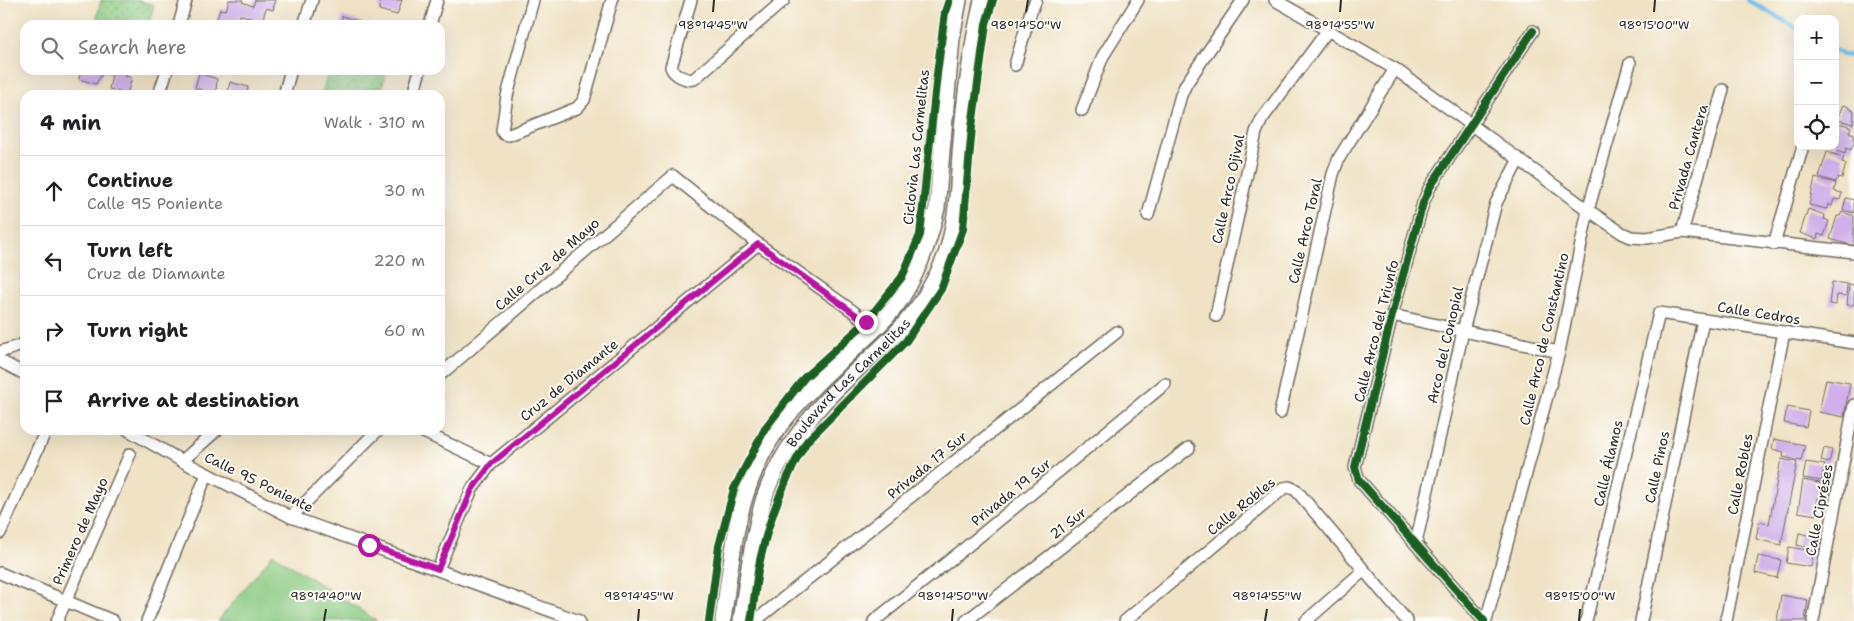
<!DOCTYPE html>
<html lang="en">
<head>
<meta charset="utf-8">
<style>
  :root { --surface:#fff; --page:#f2f2f2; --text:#202124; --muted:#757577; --line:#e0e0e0 }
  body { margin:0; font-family:"Shantell Sans",sans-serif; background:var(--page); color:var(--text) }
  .controls { position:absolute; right:15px; top:15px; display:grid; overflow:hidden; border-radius:10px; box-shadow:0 5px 20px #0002 }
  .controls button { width:45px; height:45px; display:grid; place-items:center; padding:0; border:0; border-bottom:1px solid var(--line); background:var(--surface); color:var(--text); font:25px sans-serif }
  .stop { position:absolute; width:15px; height:15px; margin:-11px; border:4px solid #b5179e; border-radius:50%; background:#fff }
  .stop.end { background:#b5179e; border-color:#fff; box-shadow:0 1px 5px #0008 }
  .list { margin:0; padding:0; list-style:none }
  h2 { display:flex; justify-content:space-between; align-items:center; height:65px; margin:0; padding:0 20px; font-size:21px }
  h2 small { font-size:16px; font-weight:400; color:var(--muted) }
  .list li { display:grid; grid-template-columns:32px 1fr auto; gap:15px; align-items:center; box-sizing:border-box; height:70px; padding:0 20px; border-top:1px solid var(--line) }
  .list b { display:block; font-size:19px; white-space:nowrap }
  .list p { margin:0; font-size:16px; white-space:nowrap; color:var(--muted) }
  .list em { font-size:16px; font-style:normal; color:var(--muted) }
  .icon { flex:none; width:28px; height:28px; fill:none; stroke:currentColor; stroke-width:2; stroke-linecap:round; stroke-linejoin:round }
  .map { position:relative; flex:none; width:1854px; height:621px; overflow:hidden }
  .search { position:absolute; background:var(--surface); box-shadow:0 5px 20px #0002; left:20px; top:20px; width:425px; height:55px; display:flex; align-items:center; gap:12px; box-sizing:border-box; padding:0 18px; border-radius:15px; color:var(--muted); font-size:19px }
  .panel { position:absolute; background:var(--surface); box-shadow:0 5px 20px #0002; left:20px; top:90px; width:425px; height:345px; border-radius:15px }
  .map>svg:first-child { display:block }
  .park { fill:url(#park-dots); stroke:#5a7a56 }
  .pitch { fill:#89c981; stroke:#5a7a56 }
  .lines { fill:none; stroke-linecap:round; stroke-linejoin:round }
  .stream { stroke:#71bdea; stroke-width:4.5 }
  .building { fill:#d0afea }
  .street-casing { stroke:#706b61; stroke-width:14 }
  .secondary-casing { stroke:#706b61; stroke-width:18 }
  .street { stroke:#fff; stroke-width:11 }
  .secondary { stroke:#fff; stroke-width:15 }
  .cycleway-casing { stroke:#fdfcf7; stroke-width:11 }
  .cycleway { stroke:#1b5e20; stroke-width:8 }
  .route { stroke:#b5179e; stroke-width:6 }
  .ticks { fill:none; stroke:#2b2b2b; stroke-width:2 }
  .labels { text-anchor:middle; stroke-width:4; stroke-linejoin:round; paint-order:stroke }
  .street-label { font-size:14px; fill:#2b2b2b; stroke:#fdfcf7 }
  .ticks-label { font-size:12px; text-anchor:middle; fill:#2b2b2b; stroke:#fdfcf7; stroke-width:4; stroke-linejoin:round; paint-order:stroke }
</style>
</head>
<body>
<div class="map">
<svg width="1854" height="621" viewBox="0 0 1854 621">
  <defs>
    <pattern id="park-dots" width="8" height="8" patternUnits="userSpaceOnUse" patternTransform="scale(1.25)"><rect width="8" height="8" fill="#89c981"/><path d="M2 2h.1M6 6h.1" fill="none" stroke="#70a36a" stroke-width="1.8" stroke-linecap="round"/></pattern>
  </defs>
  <rect width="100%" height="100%" fill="#fdfcf7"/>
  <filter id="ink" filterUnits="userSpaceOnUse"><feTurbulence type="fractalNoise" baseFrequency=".02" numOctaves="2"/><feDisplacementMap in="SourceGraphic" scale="10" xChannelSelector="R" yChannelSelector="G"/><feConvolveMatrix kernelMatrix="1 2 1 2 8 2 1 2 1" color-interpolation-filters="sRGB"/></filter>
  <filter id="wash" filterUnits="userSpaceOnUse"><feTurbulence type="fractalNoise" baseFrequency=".0096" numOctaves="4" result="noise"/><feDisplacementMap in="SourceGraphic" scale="20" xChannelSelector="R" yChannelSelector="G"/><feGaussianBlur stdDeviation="1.12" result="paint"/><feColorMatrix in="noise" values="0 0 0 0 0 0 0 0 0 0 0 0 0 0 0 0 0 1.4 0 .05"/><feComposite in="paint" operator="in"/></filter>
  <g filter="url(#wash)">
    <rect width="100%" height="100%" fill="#f0e2c5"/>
    <g class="park">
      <path d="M101,0H137L154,5L149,25H95Z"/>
      <path d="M329,70H387L380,95H328L322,93Z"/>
    </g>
    <path class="pitch" d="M273,554L377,621H218Z"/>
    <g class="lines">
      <g class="stream">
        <path d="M1748,0L1798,29"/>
        <path d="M1835,50L1843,55L1854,56"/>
      </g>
    </g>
    <g id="blocks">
      <g class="building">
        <path d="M229,0H243L242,2L253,6L255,0H275L273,10L266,8L263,19L270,22L269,25H248L250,17L240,15L235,25L216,22L220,9L226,10Z"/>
        <path d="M380,0H402L397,15L379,10Z"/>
        <path d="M342,16L361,22L360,25H340Z"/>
        <path d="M81,70H127L125,76L132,78L127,94L109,89L112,74L103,72L96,84L79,79Z"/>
        <path d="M199,73L217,79L216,92L225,95H201L202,90L195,88Z"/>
        <path d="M230,82L248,87L247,95H227Z"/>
        <path d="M1845,105L1854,111L1853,124L1838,120L1842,106Z"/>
        <path d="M1836,122L1851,127L1849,132L1854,134V142L1851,150L1846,148L1845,154L1828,148L1829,146H1835Z"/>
        <path d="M1827,152L1844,157L1842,162L1846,164L1842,178L1838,177L1836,182L1819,177Z"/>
        <path d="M1815,178L1836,183L1834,191L1842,193L1840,200L1834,199L1832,206L1828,204L1827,209L1809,205Z"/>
        <path d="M1846,198L1854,200V213L1843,210Z"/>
        <path d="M1808,209L1825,215L1824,219L1829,221L1824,236L1818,234L1817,239L1800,233Z"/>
        <path d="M1842,212L1854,216V246L1830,239L1837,216H1840Z"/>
        <path d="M1832,282L1847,284L1846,296L1837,295L1836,305L1829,304Z"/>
        <path d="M1849,284L1854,285V305H1847Z"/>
        <path d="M1826,379L1850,383L1844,417L1819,412Z"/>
        <path d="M1787,407L1809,411L1806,427L1784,423Z"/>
        <path d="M1774,439L1805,445L1801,461L1783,457L1784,452L1772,449Z"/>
        <path d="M1824,448L1832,450L1829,463L1821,461Z"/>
        <path d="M1781,459L1797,462L1781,545L1756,539L1759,522L1769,524Z"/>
        <path d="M1806,462L1825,465L1822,481L1803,478Z"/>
        <path d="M1803,480L1831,485L1828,499L1818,498L1816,515L1798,512Z"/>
        <path d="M1799,533L1821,538L1819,550L1797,545Z"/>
        <path d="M1789,547L1814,551L1811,567L1786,563Z"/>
        <path d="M1758,556L1781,560L1777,578L1755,573Z"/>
        <path d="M1781,595L1808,600L1805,621H1777Z"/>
      </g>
    </g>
  </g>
  <g filter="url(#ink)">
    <use href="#blocks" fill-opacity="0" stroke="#706b61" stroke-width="1"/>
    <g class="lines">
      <defs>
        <g id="street">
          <path d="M533,0L507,96L502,131L504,134L509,135L577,108L584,100L612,0"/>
          <path d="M691,0L671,67C674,75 686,81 694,79L784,0"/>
          <path d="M1275,0L1395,69L1588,210L1622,233L1631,237L1647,238L1682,232L1854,252"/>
          <path d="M179,25L186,0"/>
          <path d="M304,25L312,0"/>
          <path d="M430,25L437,0"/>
          <path d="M1015,65L1031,11L1036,0"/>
          <path d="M159,95L167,70"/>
          <path d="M284,95L291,70"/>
          <path d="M413,95L420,70"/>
          <path d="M1082,110L1103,56L1138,0"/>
          <path d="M1148,215L1181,95L1186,84L1243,0"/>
          <path d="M1682,232L1723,90"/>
          <path d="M1774,244L1803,146"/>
          <path d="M1392,315L1559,352"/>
          <path d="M1216,316L1256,132L1262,119L1328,30"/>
          <path d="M0,352L25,344"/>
          <path d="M0,361L25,374"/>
          <path d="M440,375L673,176L758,244L854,312L874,330"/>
          <path d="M1280,413L1333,174L1339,158L1395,69"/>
          <path d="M128,430L182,461L291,517L579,621"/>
          <path d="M419,430L491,464"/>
          <path d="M182,461L217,430"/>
          <path d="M291,517L378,430"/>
          <path d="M0,533L46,430"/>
          <path d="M1416,543L1463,331L1496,203L1519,159"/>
          <path d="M438,569L472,489L491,464L758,244"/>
          <path d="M0,573L113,621"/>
          <path d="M57,621L130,454"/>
          <path d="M147,621L207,474"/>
          <path d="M755,621L1117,332"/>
          <path d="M874,621L970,544L1165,384"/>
          <path d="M966,621L1189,448"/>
          <path d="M1125,621L1284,488L1289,487L1296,490L1407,621"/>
          <path d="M1306,621L1363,571"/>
          <path d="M1484,621L1359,480L1355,467L1392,315L1423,203L1430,187L1533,31"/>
          <path d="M1486,621L1559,352L1588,210L1630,63"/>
          <path d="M1586,621L1659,313L1854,343"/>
          <path d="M1641,621L1703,320"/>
          <path d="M1726,621L1784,332"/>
          <path d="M1813,621L1854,405"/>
        </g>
        <g id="secondary">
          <path d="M723,621C732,555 737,487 777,430C796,403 821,378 846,356C865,338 887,320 901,299C919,271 930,240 937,208L952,38L959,0"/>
          <path id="s1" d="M741,621C747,580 752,538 764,498C776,462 799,430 824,402C860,363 909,331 933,282C939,271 946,257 949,244C960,204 958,161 963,120C967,79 973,40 982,0"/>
        </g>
      </defs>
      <use href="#street" class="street-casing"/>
      <use href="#secondary" class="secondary-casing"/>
      <use href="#street" class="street"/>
      <use href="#secondary" class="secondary"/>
      <defs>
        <g id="cycleway">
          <path d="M709,621L719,546L734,489L766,427L804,378L866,322L902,277L920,235L937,74L945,12L949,0"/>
          <path d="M751,621C755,598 756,574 762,552C771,513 786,476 807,441L906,341L941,289L963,229L972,127L986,24L993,0"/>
          <path d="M1484,621L1359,480L1355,467L1392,315L1423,203L1430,187L1533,31"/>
        </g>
      </defs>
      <use href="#cycleway" class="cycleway-casing"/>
      <use href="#cycleway" class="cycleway"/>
    </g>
  </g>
  <g class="lines" filter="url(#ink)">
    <path class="route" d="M369,545L438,569L472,490L491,464L758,244L866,322"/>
  </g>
  <path class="ticks" d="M713,12L714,0M1026,12L1028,0M1340,12L1341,0M1654,12L1655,0M324,621L326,609M638,621L639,609M952,621L953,609M1265,621L1267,609M1579,621L1580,609"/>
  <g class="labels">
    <g class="street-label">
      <text transform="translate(916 147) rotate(-84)" y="5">Ciclovia Las Carmelitas</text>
      <text transform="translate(1688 157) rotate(-74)" y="5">Privada Cantera</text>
      <text transform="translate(1228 189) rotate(-78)" y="5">Calle Arco Ojival</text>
      <text transform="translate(1305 231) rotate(-77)" y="5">Calle Arco Toral</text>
      <text transform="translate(547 264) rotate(-41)" y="5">Calle Cruz de Mayo</text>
      <text transform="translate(1759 313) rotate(9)" y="5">Calle Cedros</text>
      <text transform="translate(1376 331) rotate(-76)" y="5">Calle Arco del Triunfo</text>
      <text transform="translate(1544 339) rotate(-77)" y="5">Calle Arco de Constantino</text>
      <text transform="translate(1445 345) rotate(-77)" y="5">Arco del Conopial</text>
      <text transform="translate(569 380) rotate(-39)" y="5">Cruz de Diamante</text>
      <text dy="5" stroke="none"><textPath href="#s1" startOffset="270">Boulevard Las Carmelitas</textPath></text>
      <text transform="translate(1608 463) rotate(-77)" y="5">Calle Álamos</text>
      <text transform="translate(927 465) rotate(-39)" y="5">Privada 17 Sur</text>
      <text transform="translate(1657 467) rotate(-78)" y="5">Calle Pinos</text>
      <text transform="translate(1740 474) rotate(-79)" y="5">Calle Robles</text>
      <text transform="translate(259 482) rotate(26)" y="5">Calle 95 Poniente</text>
      <text transform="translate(1011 492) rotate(-39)" y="5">Privada 19 Sur</text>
      <text transform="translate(1241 506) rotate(-39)" y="5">Calle Robles</text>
      <text transform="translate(1819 510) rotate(-79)" y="5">Calle Cipréses</text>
      <text transform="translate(1068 523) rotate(-38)" y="5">21 Sur</text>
      <text transform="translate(80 531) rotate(-66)" y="5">Primero de Mayo</text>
    </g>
  </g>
  <g class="ticks-label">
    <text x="713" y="29">98°14'45"W</text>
    <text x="1026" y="29">98°14'50"W</text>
    <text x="1340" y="29">98°14'55"W</text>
    <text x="1654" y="29">98°15'00"W</text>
    <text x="326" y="600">98°14'40"W</text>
    <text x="639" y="600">98°14'45"W</text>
    <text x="953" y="600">98°14'50"W</text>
    <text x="1267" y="600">98°14'55"W</text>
    <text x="1580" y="600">98°15'00"W</text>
  </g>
</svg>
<div class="controls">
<button>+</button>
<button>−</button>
<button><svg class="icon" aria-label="locate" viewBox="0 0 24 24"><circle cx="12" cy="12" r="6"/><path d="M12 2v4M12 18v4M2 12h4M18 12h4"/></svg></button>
</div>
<div class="stop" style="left:369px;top:545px"></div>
<div class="stop end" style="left:866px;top:322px"></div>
<div class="search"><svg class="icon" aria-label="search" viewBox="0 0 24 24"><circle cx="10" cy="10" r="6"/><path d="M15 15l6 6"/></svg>Search here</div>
<section class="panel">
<h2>4 min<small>Walk · 310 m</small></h2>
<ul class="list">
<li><svg class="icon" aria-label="ahead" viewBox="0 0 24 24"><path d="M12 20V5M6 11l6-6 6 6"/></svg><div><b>Continue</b><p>Calle 95 Poniente</p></div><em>30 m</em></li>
<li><svg class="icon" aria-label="left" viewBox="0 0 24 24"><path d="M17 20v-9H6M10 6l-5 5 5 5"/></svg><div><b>Turn left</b><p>Cruz de Diamante</p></div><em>220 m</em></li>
<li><svg class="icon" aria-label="right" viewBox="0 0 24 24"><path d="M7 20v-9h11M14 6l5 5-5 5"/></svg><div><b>Turn right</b></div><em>60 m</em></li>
<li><svg class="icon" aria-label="arrive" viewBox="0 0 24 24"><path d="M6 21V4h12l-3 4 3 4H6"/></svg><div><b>Arrive at destination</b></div></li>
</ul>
</section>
</div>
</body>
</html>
